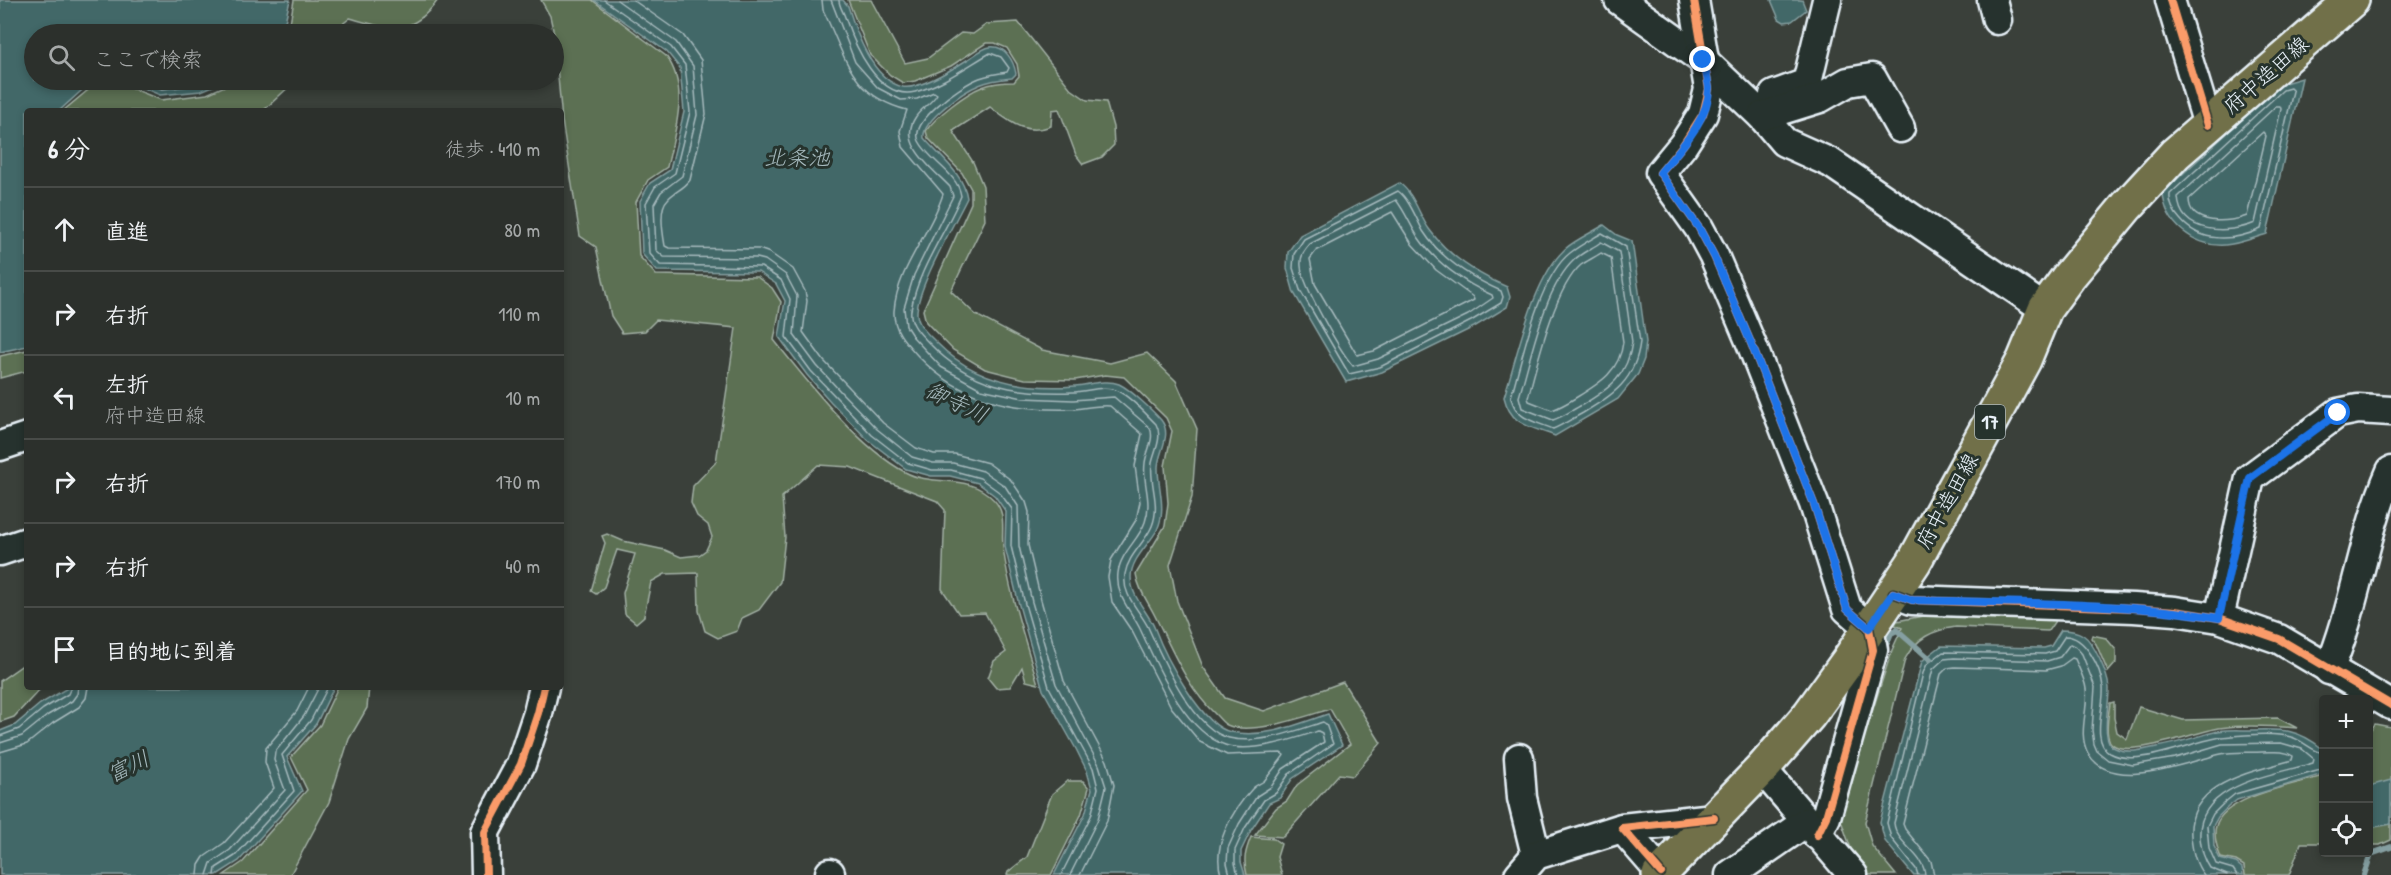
<!DOCTYPE html>
<html lang="ja">
<head>
<meta charset="utf-8">
<style>
  :root { --surface:#2c302c; --page:#343834; --text:#f1f3f6; --muted:#a6a9a9; --line:#484b48 }
  body { margin:0; font-family:"Patrick Hand","Klee One",sans-serif; background:var(--page); color:var(--text) }
  .controls { position:absolute; right:18px; bottom:18px; display:grid; overflow:hidden; border-radius:6px; box-shadow:0 3px 9px #0003 }
  .controls button { width:54px; height:54px; display:grid; place-items:center; padding:0; border:0; border-bottom:2px solid var(--line); background:var(--surface); color:var(--text); font:30px sans-serif }
  .stop { position:absolute; width:18px; height:18px; margin:-14px; border:4px solid #1a73e8; border-radius:50%; background:#fff }
  .stop.end { background:#1a73e8; border-color:#fff; box-shadow:0 2px 6px #0008 }
  .list { margin:0; padding:0; list-style:none }
  h2 { display:flex; justify-content:space-between; align-items:center; height:78px; margin:0; padding:0 24px; font-size:26px }
  h2 small { font-size:20px; font-weight:400; color:var(--muted) }
  .list li { display:grid; grid-template-columns:39px 1fr auto; gap:18px; align-items:center; box-sizing:border-box; height:84px; padding:0 24px; border-top:2px solid var(--line) }
  .list b { display:block; font-size:22px; white-space:nowrap }
  .list p { margin:0; font-size:20px; white-space:nowrap; color:var(--muted) }
  .list em { font-size:20px; font-style:normal; color:var(--muted) }
  .icon { flex:none; width:33px; height:33px; fill:none; stroke:currentColor; stroke-width:2; stroke-linecap:round; stroke-linejoin:round }
  .map { position:relative; flex:none; width:2391px; height:875px; overflow:hidden }
  .search { position:absolute; background:var(--surface); box-shadow:0 3px 9px #0003; left:24px; top:24px; width:540px; height:66px; display:flex; align-items:center; gap:15px; box-sizing:border-box; padding:0 21px; border-radius:33px; color:var(--muted); font-size:22px }
  .panel { position:absolute; background:var(--surface); box-shadow:0 3px 9px #0003; left:24px; top:108px; width:540px; height:582px; border-radius:6px }
  .map>svg:first-child { display:block }
  .green { fill:#5c6f52; stroke:#a2b0a5; stroke-width:1.5 }
  .water { fill:#436867; stroke:#859fa1; stroke-width:1.5 }
  .lines { fill:none; stroke-linecap:round; stroke-linejoin:round }
  .shore { stroke:#a6babe; stroke-width:1.5 }
  .stream { stroke:#859fa1; stroke-width:6 }
  .minor-casing { stroke:#e8f1f8; stroke-width:33 }
  .major-casing { stroke:#e8f1f8; stroke-width:38 }
  .minor { stroke:#26332d; stroke-width:28 }
  .major { stroke:#71704a; stroke-width:33 }
  .cycleway-casing { stroke:#26332d; stroke-width:11 }
  .cycleway { stroke:#fa9b69; stroke-width:8 }
  .route { stroke:#1a73e8; stroke-width:8 }
  .labels { text-anchor:middle; stroke-width:6; stroke-linejoin:round; paint-order:stroke }
  .shield { fill:#26332d; stroke:#aeb8bb; stroke-width:1.5 }
  .shield-label { font-size:20px; font-weight:bold; fill:#e8f1f8 }
  .street-label { font-size:21px; fill:#e8f1f8; stroke:#26332d }
  .water-label { font-size:22px; font-style:italic; fill:#a6babe; stroke:#26332d }
</style>
</head>
<body>
<div class="map">
<svg width="2391" height="875" viewBox="0 0 2391 875">
  <rect width="100%" height="100%" fill="#3a403a"/>
  <filter id="ink" filterUnits="userSpaceOnUse"><feTurbulence type="fractalNoise" baseFrequency=".0167" numOctaves="2"/><feDisplacementMap in="SourceGraphic" scale="12" xChannelSelector="R" yChannelSelector="G"/><feConvolveMatrix kernelMatrix="1 2 1 2 8 2 1 2 1" color-interpolation-filters="sRGB"/></filter>
  <g filter="url(#ink)">
    <g class="green">
      <path d="M294,0H438C410,38 389,29 350,18L330,34H284L289,29Z"/>
      <path d="M541,0H592L666,56C690,88 675,131 667,167L648,180L636,202L639,256L656,275L757,277L772,288L781,302L774,340C807,381 858,447 905,472C934,488 968,472 994,500C1007,514 1001,529 1003,547C1009,593 1025,639 1038,684L1026,681L1022,667L1010,687L996,688L988,678L994,661L1006,652L985,613L959,614L942,589L945,510L937,501L850,467L818,465L782,497L785,537L780,582L759,610L742,618L737,631L718,638L705,631L699,611L698,573L665,574L651,582L644,616L636,623L625,614L623,593L635,554L617,550L604,587L596,594L591,591L605,543L602,536L607,534L623,541L665,550L681,557L699,555L706,550L712,537L708,525L697,516L691,503L693,486L716,462L736,328L656,320L645,331L622,333L611,316L596,247L580,236L562,120L554,34L550,16Z"/>
      <path d="M848,0H871L905,63L928,58L961,33L973,34L987,24L1018,22L1071,89L1087,100L1106,102L1113,127L1114,145L1102,157L1083,164L1076,155L1059,109L1052,110L1051,126C1025,136 1010,122 990,107L953,131L973,162L983,186L985,220L951,291L976,315L1042,350L1110,363L1147,353L1176,381L1197,429L1192,497L1170,565L1177,601L1203,667L1225,698L1264,711L1343,682L1381,743L1353,776L1339,774L1283,837L1255,835L1276,808L1287,801L1297,785L1350,744L1330,709C1306,716 1252,736 1227,725C1224,724 1220,719 1217,716C1188,689 1174,654 1157,620C1150,604 1139,592 1136,574L1165,526L1168,503L1165,466L1172,431L1166,418L1124,377L1105,375L1075,380L1025,379L985,369L953,350L926,322L923,310L971,203V189L962,173L928,138L926,131C935,117 966,93 982,87C992,83 1003,82 1014,82L1019,76L1017,64L1007,48L995,43H986L951,66L915,81L903,83L890,75L870,55Z"/>
      <path d="M111,80L161,100L207,94L238,80H296L263,111H63L93,86Z"/>
      <path d="M27,350V371L0,378V356Z"/>
      <path d="M1928,615L2057,618L2048,631L1956,627C1933,630 1916,638 1905,659L1865,822L1872,846L1896,875H1869L1855,860L1839,815L1892,650L1902,628L1895,625L1897,621Z"/>
      <path d="M2092,635L2106,638L2116,650V663L2108,672L2096,644L2091,638Z"/>
      <path d="M27,662V687H42L14,717L0,722V681Z"/>
      <path d="M338,687H369L367,708L349,739L329,802L290,875H224L243,862L307,790L291,757L320,725Z"/>
      <path d="M2114,702V718L2117,732L2127,739L2139,707L2183,720L2278,718L2297,728C2272,726 2243,724 2219,728C2195,732 2136,756 2115,746C2102,741 2109,714 2110,703Z"/>
      <path d="M2375,724L2391,727V840L2380,845H2369L2368,733Z"/>
      <path d="M2323,776V843H2301L2289,875H2245L2244,866L2236,861L2221,858C2217,848 2213,836 2216,826C2224,796 2297,784 2323,776Z"/>
      <path d="M1067,781H1083L1089,788L1081,815L1051,875H1007L1008,872L1027,857L1052,794Z"/>
      <path d="M1251,837L1274,839L1281,844L1277,857L1282,875H1247C1243,860 1245,852 1251,837Z"/>
    </g>
    <g class="water">
      <path d="M0,0H290L283,30L279,34H34V80H102L90,83L59,111H27V346L0,352Z"/>
      <path d="M594,0H843L848,6C856,32 872,80 903,87C919,90 956,67 970,58C976,54 983,48 990,47C1005,45 1014,61 1016,74L1012,78C1001,79 990,80 979,85C964,91 921,121 924,138C939,156 964,174 967,198C955,223 916,289 917,314C918,326 929,335 937,343C973,380 1024,390 1075,386C1088,385 1106,379 1119,384C1130,389 1153,411 1161,420C1173,435 1158,452 1158,468C1158,489 1167,509 1157,530C1149,545 1131,559 1131,577C1131,598 1148,611 1155,629C1165,656 1202,727 1231,732C1264,739 1298,724 1328,714L1342,745L1292,779L1280,798L1269,803L1251,830L1241,851V862L1245,875H1054L1085,814L1092,789L1087,771L1076,749L1043,690L1019,605L1005,547L1006,512L995,496L978,483L950,476H931L906,469L868,440L831,402L807,375L779,337L785,301L776,284L758,272L657,271L642,254L640,201L650,183L670,170L684,112L680,68L667,52Z"/>
      <path d="M1771,0H1802L1806,10L1792,21L1784,22L1779,19Z"/>
      <path d="M2302,78L2267,234C2253,238 2239,244 2225,245C2195,247 2164,224 2163,192L2281,84Z"/>
      <path d="M124,80H227L201,91L160,95Z"/>
      <path d="M1399,183C1414,193 1419,215 1429,229C1448,256 1477,274 1507,287L1510,297L1507,307L1474,327L1382,372L1346,382L1294,293L1287,268L1288,252L1300,235Z"/>
      <path d="M1604,225L1617,235L1632,241L1646,342L1644,359L1638,374L1618,399L1555,436C1530,426 1511,426 1504,397C1518,354 1532,280 1565,249C1575,240 1591,233 1604,225Z"/>
      <path d="M2061,630C2068,630 2077,631 2083,635C2094,642 2108,675 2109,688C2110,702 2099,742 2115,748C2128,754 2143,750 2156,747C2177,744 2197,736 2218,731C2228,729 2240,730 2250,730C2282,729 2297,728 2323,749V774L2237,800L2228,807L2218,817L2213,826L2214,846L2220,859L2236,863L2242,868L2243,875H1913L1885,841L1880,822L1922,661L1941,646L2044,648L2051,646Z"/>
      <path d="M69,687H334L316,724L287,757L302,791L239,861L217,875H0V731L15,725L40,704Z"/>
      <path d="M2391,780V824L2369,828V786Z"/>
    </g>
    <g class="lines">
      <g class="shore">
        <path d="M604,0L671,47L685,65L690,112L675,173L655,187L646,203L649,253L660,265L761,267L781,280L790,299L786,337L811,371L836,397L872,435L908,463L932,470H951L980,478L999,492L1012,509L1011,546L1025,604L1049,687L1093,768L1098,788L1091,816L1061,875"/>
        <path d="M617,0L676,42L693,66L697,115L682,176L661,192L654,204L656,250L664,257L757,258L765,260L786,275L797,296L794,335L817,366L841,392L877,429L912,457L933,463H953L983,471L1005,486L1018,506L1019,546L1032,602L1056,684L1099,765L1106,787L1098,819L1070,875"/>
        <path d="M633,0L683,35L701,60L706,114L690,180C684,189 675,191 668,199C658,208 663,234 665,246L669,248L759,249L770,253L793,269L805,291L807,301L803,332L824,361L848,386L883,423L916,448L934,454H955L988,463L1011,480L1026,502L1029,512L1028,545L1041,600L1064,681L1107,761L1114,785L1107,821L1080,875"/>
        <path d="M822,0L823,10C846,56 849,95 907,110L900,131L903,147L943,194C931,233 897,268 894,311C893,331 907,344 919,357C961,401 1015,411 1074,409C1086,408 1098,405 1110,406L1142,434L1135,466L1140,502L1136,520L1111,560L1108,577L1112,602L1133,633L1171,707L1200,742L1227,755L1281,753L1284,755C1283,758 1266,778 1264,781C1260,784 1255,785 1252,789C1232,811 1212,845 1221,875"/>
        <path d="M831,0L855,62L878,88L901,100L917,99L934,92L937,94C932,103 921,108 915,118C898,144 933,169 950,187L953,196L914,275L904,308L906,326L913,337L941,367L981,389L1023,398L1073,400L1114,397L1150,428C1155,439 1146,452 1145,463C1142,484 1153,500 1145,522C1139,540 1120,553 1118,573C1115,597 1132,611 1141,631C1158,667 1184,731 1225,745C1251,754 1294,739 1318,731L1322,733L1324,742L1283,769L1271,787L1257,796L1239,824L1228,848L1227,863L1230,875"/>
        <path d="M839,0C839,6 843,11 845,17C854,44 878,101 915,92C942,85 966,67 990,53L1001,57L1009,68L1007,72C996,74 985,75 975,80C960,87 909,121 919,141C929,161 958,173 961,196C945,234 918,269 911,310C909,324 921,335 930,344C970,386 1016,394 1073,392C1086,392 1105,384 1118,391C1132,398 1145,413 1156,424C1163,437 1155,450 1152,463C1149,485 1161,503 1152,526C1145,543 1128,555 1125,574C1122,596 1139,609 1148,627C1162,658 1193,730 1229,738C1259,745 1295,731 1323,722L1326,724L1333,744L1289,774L1276,793L1264,800L1245,828L1235,850V863L1238,875"/>
        <path d="M139,80L162,89L199,85L212,80"/>
        <path d="M2290,88L2293,91L2261,229C2234,241 2201,244 2180,219C2174,213 2169,203 2170,194L2283,90Z"/>
        <path d="M2276,106H2280L2281,109L2255,223C2229,234 2180,235 2178,197Z"/>
        <path d="M2263,132L2266,136L2247,216C2230,223 2189,226 2189,199Z"/>
        <path d="M1398,191C1409,199 1416,218 1423,231C1440,258 1472,278 1501,291L1503,297L1501,303L1471,321L1380,367L1349,374L1300,290L1293,268L1294,254L1304,239Z"/>
        <path d="M1396,200C1405,211 1410,225 1418,237C1435,262 1464,283 1492,295L1493,298L1468,315L1378,359L1353,366C1340,351 1302,284 1301,266C1300,256 1304,251 1310,244Z"/>
        <path d="M1392,212L1412,244L1436,270L1473,297L1474,300L1374,351L1357,355L1315,284L1310,259L1316,251Z"/>
        <path d="M1602,233L1626,247L1640,342C1635,381 1614,394 1583,413C1573,418 1563,425 1553,429C1534,421 1515,419 1511,397C1522,358 1539,277 1570,253C1580,245 1592,239 1602,233Z"/>
        <path d="M1601,242L1619,252L1632,342C1628,376 1609,389 1582,405C1572,410 1563,417 1553,420L1522,408L1519,397C1531,358 1544,288 1574,260C1581,253 1593,248 1601,242Z"/>
        <path d="M1601,253L1611,258L1623,342C1620,371 1600,383 1577,397C1569,402 1561,407 1552,410L1529,401L1528,398C1537,364 1555,287 1581,265C1587,261 1595,257 1601,253Z"/>
        <path d="M0,736L19,729L43,709L68,694L71,687"/>
        <path d="M0,743L22,736L48,715L72,701L77,694L78,687"/>
        <path d="M0,752L27,744L53,723L79,707L86,698L88,687"/>
        <path d="M198,875L199,865L204,857L224,843L274,788L265,762L266,748L297,711L309,687"/>
        <path d="M207,875L211,863L230,850L285,790L274,760L275,752L304,716L319,687"/>
        <path d="M215,875L216,868L235,856L294,791L282,755L311,720L328,687"/>
        <path d="M1918,875L1916,869L1891,838L1887,823L1923,673L1927,664L1943,652L2045,654L2055,651L2065,636C2086,636 2101,669 2103,687C2105,706 2090,741 2110,753C2137,769 2194,740 2222,737C2241,735 2274,732 2291,737C2303,740 2312,752 2324,753"/>
        <path d="M1925,875C1924,854 1896,844 1894,823L1933,669L1944,659L1954,658L2047,661L2060,657L2070,644L2076,647L2082,654L2095,687L2092,730L2094,744L2097,751L2108,760L2133,765L2175,758L2222,744L2281,743L2302,749L2314,759L2313,763C2274,775 2196,784 2200,838C2201,849 2204,859 2210,868L2227,875"/>
        <path d="M1934,875L1931,861L1905,829L1903,824L1941,674L1947,668L1955,667L2046,670L2061,666L2072,658L2075,659C2079,669 2085,679 2086,689C2089,710 2077,733 2088,753C2110,794 2187,762 2221,754C2234,751 2249,753 2262,752C2273,752 2284,750 2293,756L2292,760C2253,772 2187,782 2191,836C2192,850 2195,864 2204,875"/>
        <path d="M2237,875L2233,869L2216,864L2209,848L2207,826L2213,814L2224,803L2235,794L2324,769"/>
      </g>
      <g class="stream">
        <path d="M1887,643L1891,633L1897,630L1930,659"/>
        <path d="M2364,875L2371,854L2391,847"/>
      </g>
      <defs>
        <g id="minor">
          <path d="M1619,0L1703,60L1762,116L1784,142L1831,163L2045,309"/>
          <path d="M1694,0L1709,89L1703,114L1683,145L1660,173L1699,228L1714,256L1751,343L1814,504L1847,609L1869,628L1873,650L1826,817L1817,835"/>
          <path d="M1992,0L1997,20"/>
          <path d="M2170,0L2208,125"/>
          <path d="M1774,95L1807,83L1827,0"/>
          <path d="M1762,116L1820,98L1848,82L1872,78L1900,128"/>
          <path d="M0,446L27,437"/>
          <path d="M0,551L27,542"/>
          <path d="M1893,593L1912,600L2134,608L2175,611L2219,618L2279,639L2391,705"/>
          <path d="M2219,618L2250,478L2338,413L2358,409L2391,411"/>
          <path d="M2329,670C2356,606 2363,535 2391,471"/>
          <path d="M1519,758L1522,798L1536,855"/>
          <path d="M1762,769L1853,875"/>
          <path d="M1661,873L1622,828L1714,818"/>
          <path d="M486,875L485,832L521,764L538,713L544,687"/>
          <path d="M830,875V873"/>
          <path d="M1519,875L1536,855L1622,828"/>
          <path d="M1730,875L1806,822"/>
        </g>
        <path id="major" d="M1659,875L1762,769L1809,715L1848,661L1914,562L2024,360L2045,309L2069,276L2127,206L2175,154L2352,0"/>
      </defs>
      <use href="#minor" class="minor-casing"/>
      <use href="#major" class="major-casing"/>
      <use href="#minor" class="minor"/>
      <use href="#major" class="major"/>
      <defs>
        <g id="cycleway">
          <path d="M1694,0L1709,89L1703,114L1683,145L1660,173L1699,228L1714,256L1751,343L1814,504L1847,609L1869,628L1873,650L1826,817L1817,835"/>
          <path d="M2170,0L2208,125"/>
          <path d="M1893,593L1912,600L2134,608L2175,611L2219,618L2279,639L2391,705"/>
          <path d="M1661,873L1622,828L1714,818"/>
          <path d="M486,875L485,832L521,764L538,713L544,687"/>
        </g>
      </defs>
      <use href="#cycleway" class="cycleway-casing"/>
      <use href="#cycleway" class="cycleway"/>
    </g>
  </g>
  <g class="lines" filter="url(#ink)">
    <path class="route" d="M1703,60C1705,69 1708,79 1709,88C1709,120 1679,150 1660,173L1699,228L1714,256L1751,343L1814,504L1847,609L1869,628L1893,593L1912,600C2015,603 2118,602 2219,618L2250,478L2338,413"/>
  </g>
  <g class="labels">
    <rect class="shield" x="1975" y="405" width="30" height="34" rx="4.5"/>
    <g class="shield-label">
      <text x="1990" y="429">17</text>
    </g>
    <g class="street-label">
      <text transform="translate(2266 75) rotate(-41)" y="7">府中造田線</text>
      <text transform="translate(1947 501) rotate(-61)" y="7">府中造田線</text>
    </g>
    <g class="water-label">
      <text x="797" y="165">北条池</text>
      <text transform="translate(957 402) rotate(25)" y="8">御寺川</text>
      <text transform="translate(128 766) rotate(-26)" y="8">富川</text>
    </g>
  </g>
</svg>
<div class="controls">
<button>+</button>
<button>−</button>
<button><svg class="icon" aria-label="locate" viewBox="0 0 24 24"><circle cx="12" cy="12" r="6"/><path d="M12 2v4M12 18v4M2 12h4M18 12h4"/></svg></button>
</div>
<div class="stop" style="left:2338px;top:413px"></div>
<div class="stop end" style="left:1703px;top:60px"></div>
<div class="search"><svg class="icon" aria-label="search" viewBox="0 0 24 24"><circle cx="10" cy="10" r="6"/><path d="M15 15l6 6"/></svg>ここで検索</div>
<section class="panel">
<h2>6 分<small>徒歩 · 410 m</small></h2>
<ul class="list">
<li><svg class="icon" aria-label="ahead" viewBox="0 0 24 24"><path d="M12 20V5M6 11l6-6 6 6"/></svg><div><b>直進</b></div><em>80 m</em></li>
<li><svg class="icon" aria-label="right" viewBox="0 0 24 24"><path d="M7 20v-9h11M14 6l5 5-5 5"/></svg><div><b>右折</b></div><em>110 m</em></li>
<li><svg class="icon" aria-label="left" viewBox="0 0 24 24"><path d="M17 20v-9H6M10 6l-5 5 5 5"/></svg><div><b>左折</b><p>府中造田線</p></div><em>10 m</em></li>
<li><svg class="icon" aria-label="right" viewBox="0 0 24 24"><path d="M7 20v-9h11M14 6l5 5-5 5"/></svg><div><b>右折</b></div><em>170 m</em></li>
<li><svg class="icon" aria-label="right" viewBox="0 0 24 24"><path d="M7 20v-9h11M14 6l5 5-5 5"/></svg><div><b>右折</b></div><em>40 m</em></li>
<li><svg class="icon" aria-label="arrive" viewBox="0 0 24 24"><path d="M6 21V4h12l-3 4 3 4H6"/></svg><div><b>目的地に到着</b></div></li>
</ul>
</section>
</div>
</body>
</html>
